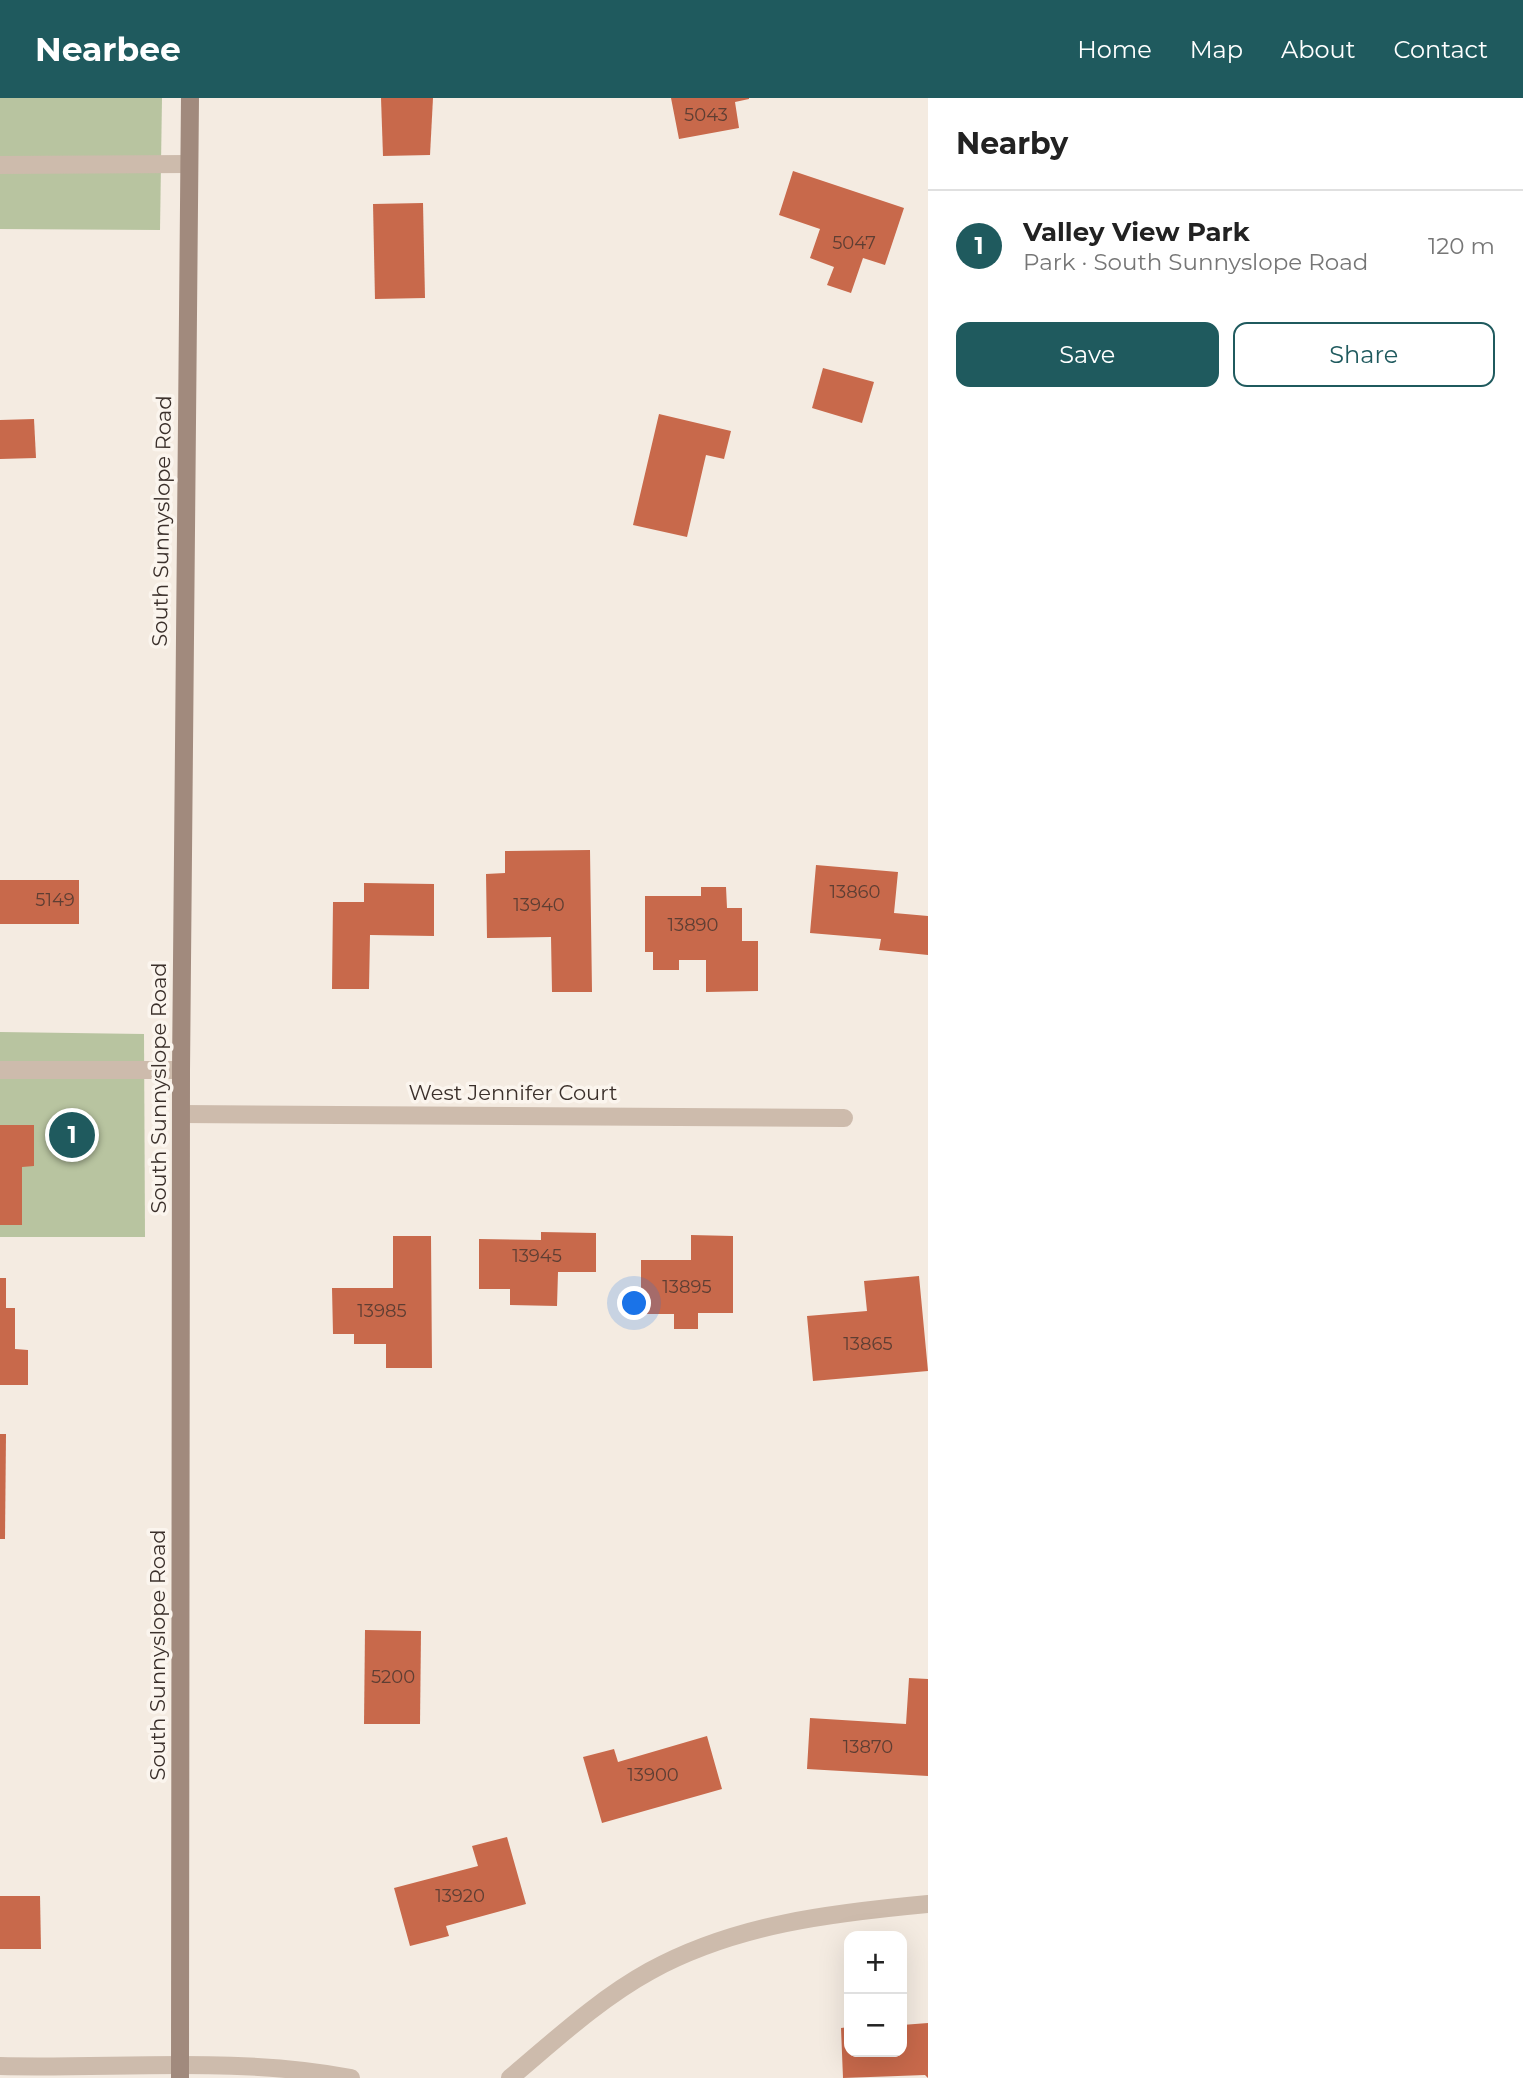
<!DOCTYPE html>
<html lang="en">
<head>
<meta charset="utf-8">
<style>
  :root { --surface:#fff; --page:#f6f6f6; --text:#222; --muted:#767676; --line:#e0e0e0; --accent:#1f5a5e }
  body { margin:0; font-family:Montserrat,sans-serif; background:var(--page); color:var(--text) }
  .controls { position:absolute; right:21px; bottom:21px; display:grid; overflow:hidden; border-radius:14px; box-shadow:0 7px 28px #0002 }
  .controls button { width:63px; height:63px; display:grid; place-items:center; padding:0; border:0; border-bottom:2px solid var(--line); background:var(--surface); color:var(--text); font:35px sans-serif }
  .you { position:absolute; left:635px; top:1206px; width:24px; height:24px; margin:-18px; border:5px solid #fff; border-radius:50%; background:#1a73e8; box-shadow:0 0 0 10px #1a73e833 }
  .badge { display:grid; place-items:center; width:46px; height:46px; border-radius:50%; background:var(--accent); color:#fff; font-size:23px; font-weight:700 }
  .pin { position:absolute; translate:-50% -50%; border:4px solid #fff; box-shadow:0 2px 7px #0006 }
  .list { margin:0; padding:0; list-style:none }
  h2 { display:flex; justify-content:space-between; align-items:center; height:91px; margin:0; padding:0 28px; font-size:30px }
  h2 small { font-size:23px; font-weight:400; color:var(--muted) }
  .list li { display:grid; grid-template-columns:46px 1fr auto; gap:21px; align-items:center; box-sizing:border-box; height:112px; padding:0 28px; border-top:2px solid var(--line) }
  .list b { display:block; font-size:26px; white-space:nowrap }
  .list p { margin:0; font-size:23px; white-space:nowrap; color:var(--muted) }
  .list em { font-size:23px; font-style:normal; color:var(--muted) }
  .actions { display:flex; gap:14px; padding:21px 28px }
  .actions a { flex:1; padding:16px 0; border:2px solid var(--accent); border-radius:14px; text-align:center; font-size:24px; color:var(--accent) }
  .actions .main { background:var(--accent); color:#fff }
  .map { position:relative; flex:none; width:928px; height:1980px; overflow:hidden }
  header { display:flex; align-items:center; gap:42px; box-sizing:border-box; height:98px; padding:0 35px; background:var(--accent); color:#fff }
  header strong { font-size:33px }
  nav { display:flex; gap:38px; margin-inline-start:auto; font-size:24px }
  main { display:flex }
  aside { flex:1; background:var(--surface) }
  .map>svg:first-child { display:block }
  .green { fill:#b8c4a0 }
  .building { fill:#c8694b }
  .lines { fill:none; stroke-linecap:round; stroke-linejoin:round }
  .lane { stroke:#cdbbac; stroke-width:18 }
  .street { stroke:#cdbbac; stroke-width:18 }
  .secondary { stroke:#a18a7d; stroke-width:18 }
  .labels { text-anchor:middle; stroke-width:7; stroke-linejoin:round; paint-order:stroke }
  .number-label { font-size:18px; fill:#5e3e33 }
  .street-label { font-size:21px; fill:#3b302b; stroke:#fbf5ee }
</style>
</head>
<body>
<header>
<strong>Nearbee</strong>
<nav><a>Home</a><a>Map</a><a>About</a><a>Contact</a></nav>
</header>
<main>
<div class="map">
<svg width="928" height="1980" viewBox="0 0 928 1980">
  <rect width="100%" height="100%" fill="#f4ebe1"/>
  <g class="green">
    <path d="M0,0H162L160,132L0,131Z"/>
    <path d="M0,934L144,936L145,1139H0Z"/>
  </g>
  <g class="building">
    <path d="M381,0H433L430,57L383,58Z"/>
    <path d="M671,0H749V1L735,4L739,30L679,41Z"/>
    <path d="M793,73L904,110L885,167L863,160L851,195L827,187L834,169L810,160L820,131L779,117Z"/>
    <path d="M423,105L425,200L375,201L373,106Z"/>
    <path d="M823,270L874,284L862,325L812,310Z"/>
    <path d="M659,316L731,333L724,361L706,357L687,439L633,427Z"/>
    <path d="M34,321L36,360L0,361V322Z"/>
    <path d="M590,752L592,894H552L551,839L487,840L486,776L505,775V753Z"/>
    <path d="M816,767L898,774L894,815L928,818V857L879,852L881,841L810,835Z"/>
    <rect x="0" y="782" width="79" height="44"/>
    <path d="M364,785L434,786V838L370,837L369,891H332L333,804H364Z"/>
    <path d="M701,789H726L727,810H742V843H758V893L706,894V862H679V872H653V854H645V798H701Z"/>
    <path d="M0,1027H34V1068L22,1069V1127H0Z"/>
    <path d="M541,1134L596,1135V1174H558L557,1208L510,1207V1191H479V1141L541,1142Z"/>
    <path d="M691,1137L733,1138V1215H698V1231H674V1216H641V1162H691Z"/>
    <path d="M393,1138H431L432,1270H386V1246H354V1236H333L332,1190H393Z"/>
    <path d="M919,1178L928,1273L813,1283L807,1218L867,1213L864,1183Z"/>
    <path d="M0,1180H6V1210H15V1251L28,1252V1287H0Z"/>
    <path d="M0,1336H6L5,1441H0Z"/>
    <path d="M365,1532L421,1533L420,1626H364Z"/>
    <path d="M909,1580L928,1581V1678L807,1671L810,1620L906,1626Z"/>
    <path d="M707,1638L722,1691L602,1725L583,1659L614,1651L618,1664Z"/>
    <path d="M507,1739L526,1806L446,1828L449,1838L410,1848L394,1790L478,1768L472,1748Z"/>
    <path d="M0,1798H40L41,1851H0Z"/>
    <path d="M928,1925V1980L925,1977L843,1980L841,1930L849,1929V1954H902V1927Z"/>
  </g>
  <g class="lines">
    <g class="lane">
      <path d="M0,67L189,66"/>
      <path d="M0,972H181"/>
    </g>
    <g class="street">
      <path d="M181,1016L844,1020"/>
      <path d="M0,1968C116,1971 236,1958 351,1980"/>
      <path d="M510,1980C554,1943 599,1901 650,1873C736,1826 832,1815 928,1806"/>
    </g>
    <path class="secondary" d="M180,1980L181,972L190,0"/>
  </g>
  <g class="labels">
    <g class="number-label">
      <text x="706" y="23">5043</text>
      <text x="854" y="151">5047</text>
      <text x="855" y="800">13860</text>
      <text x="55" y="808">5149</text>
      <text x="539" y="813">13940</text>
      <text x="693" y="833">13890</text>
      <text x="537" y="1164">13945</text>
      <text x="687" y="1195">13895</text>
      <text x="382" y="1219">13985</text>
      <text x="868" y="1252">13865</text>
      <text x="393" y="1585">5200</text>
      <text x="868" y="1655">13870</text>
      <text x="653" y="1683">13900</text>
      <text x="460" y="1804">13920</text>
    </g>
    <g class="street-label">
      <text transform="translate(162 423) rotate(-89)" y="7">South Sunnyslope Road</text>
      <text transform="translate(159 990) rotate(-90)" y="7">South Sunnyslope Road</text>
      <text x="513" y="1002">West Jennifer Court</text>
      <text transform="translate(158 1557) rotate(-90)" y="7">South Sunnyslope Road</text>
    </g>
  </g>
</svg>
<div class="controls">
<button>+</button>
<button>−</button>
</div>
<div class="you"></div>
<div class="pin badge" style="left:72px;top:1037px">1</div>
</div>
<aside>
<h2>Nearby<small></small></h2>
<ul class="list">
<li><span class="badge">1</span><div><b>Valley View Park</b><p>Park · South Sunnyslope Road</p></div><em>120 m</em></li>
</ul>
<div class="actions"><a class="main">Save</a><a>Share</a></div>
</aside>
</main>
</body>
</html>
